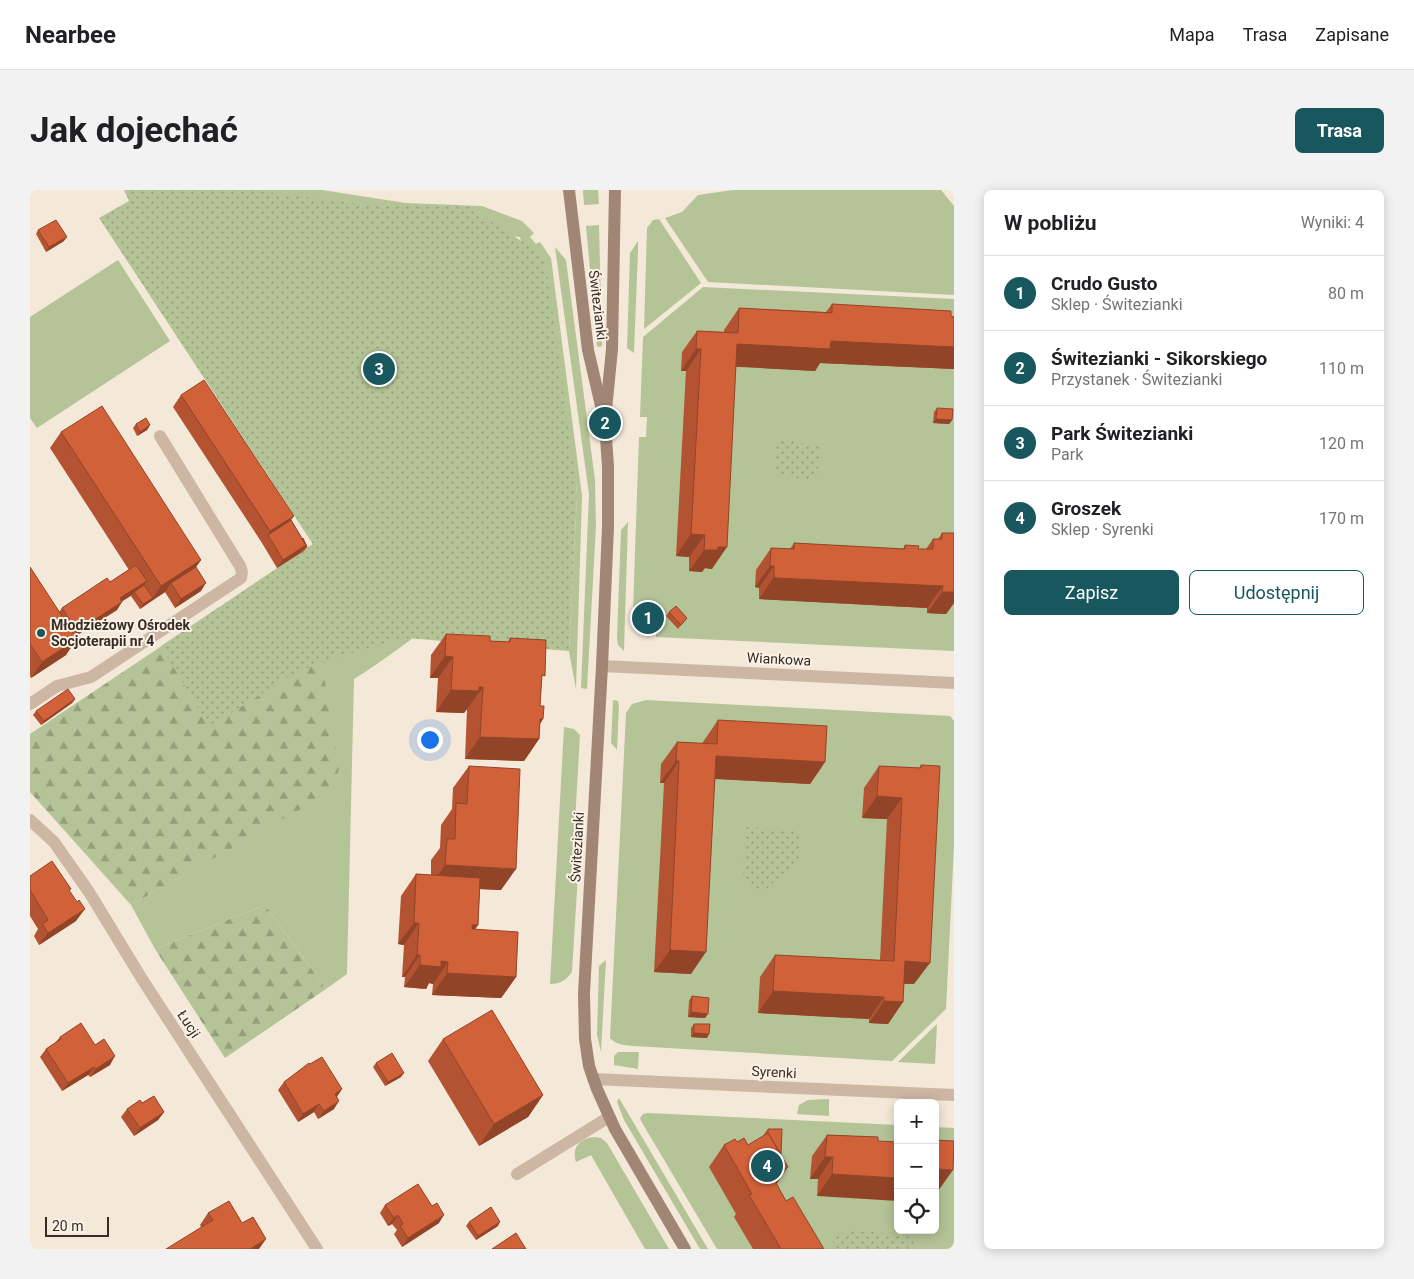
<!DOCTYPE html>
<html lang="pl">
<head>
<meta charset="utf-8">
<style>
  :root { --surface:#fff; --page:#f2f2f2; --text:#202124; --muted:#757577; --line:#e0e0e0; --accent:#18575d }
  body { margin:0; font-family:Roboto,sans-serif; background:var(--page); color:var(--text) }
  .controls { position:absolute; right:15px; bottom:15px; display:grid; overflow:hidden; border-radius:8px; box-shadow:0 2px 12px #0003 }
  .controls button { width:45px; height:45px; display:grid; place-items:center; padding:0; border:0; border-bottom:1px solid var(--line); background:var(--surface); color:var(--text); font:25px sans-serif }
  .scale { position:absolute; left:15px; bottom:12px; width:64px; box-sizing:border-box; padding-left:5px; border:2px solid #372c26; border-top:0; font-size:14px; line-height:18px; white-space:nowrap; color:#372c26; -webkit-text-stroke:4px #fbf2e6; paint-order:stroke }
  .you { position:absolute; left:399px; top:549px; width:18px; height:18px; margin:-12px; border:4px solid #fff; border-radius:50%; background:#1a73e8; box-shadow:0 0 0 8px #1a73e833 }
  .badge { display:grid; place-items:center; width:32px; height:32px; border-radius:50%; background:var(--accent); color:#fff; font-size:16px; font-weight:700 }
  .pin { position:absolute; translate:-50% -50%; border:2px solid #fff; box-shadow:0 1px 5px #0006 }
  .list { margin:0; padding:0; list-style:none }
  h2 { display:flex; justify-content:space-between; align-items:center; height:65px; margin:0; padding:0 20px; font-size:21px }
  h2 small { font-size:16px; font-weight:400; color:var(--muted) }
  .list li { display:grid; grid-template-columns:32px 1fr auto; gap:15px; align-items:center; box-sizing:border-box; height:75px; padding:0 20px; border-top:1px solid var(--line) }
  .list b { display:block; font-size:19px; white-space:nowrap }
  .list p { margin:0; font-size:16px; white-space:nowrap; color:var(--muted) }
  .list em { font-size:16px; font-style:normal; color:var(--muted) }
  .actions { display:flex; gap:10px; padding:15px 20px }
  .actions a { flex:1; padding:11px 0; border:1px solid var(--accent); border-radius:8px; text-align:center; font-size:18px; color:var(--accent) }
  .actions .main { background:var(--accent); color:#fff }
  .icon { flex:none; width:28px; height:28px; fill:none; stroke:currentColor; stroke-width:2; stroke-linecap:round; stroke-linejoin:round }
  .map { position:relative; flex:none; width:924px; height:1059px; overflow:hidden; border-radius:8px }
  header { display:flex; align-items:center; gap:30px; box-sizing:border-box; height:70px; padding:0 25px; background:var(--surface); border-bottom:1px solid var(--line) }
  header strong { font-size:24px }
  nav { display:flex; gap:28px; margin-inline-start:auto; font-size:18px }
  .intro { display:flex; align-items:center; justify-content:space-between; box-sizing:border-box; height:120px; padding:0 30px }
  h1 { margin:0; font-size:35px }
  .button { padding:12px 22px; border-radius:8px; background:var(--accent); color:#fff; font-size:18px; font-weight:700 }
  main { display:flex; gap:30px; padding:0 30px }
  aside { flex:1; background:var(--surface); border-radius:8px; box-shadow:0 2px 12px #0003 }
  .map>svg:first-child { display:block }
  .green { fill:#b4c497 }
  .forest { fill:url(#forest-firs) }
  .park { fill:url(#park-dots) }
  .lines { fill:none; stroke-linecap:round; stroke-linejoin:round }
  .lane { stroke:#cdb7a4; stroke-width:12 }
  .street { stroke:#cdb7a4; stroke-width:12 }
  .secondary { stroke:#a18675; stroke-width:12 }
  .wall { fill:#b45331 }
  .shaded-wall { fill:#924428 }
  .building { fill:#d16139; stroke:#924428 }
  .poi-dot { fill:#18575d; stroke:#fbf2e6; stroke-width:2 }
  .labels { text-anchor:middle; stroke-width:4; stroke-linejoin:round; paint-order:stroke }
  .street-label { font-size:14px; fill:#372c26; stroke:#fbf2e6 }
  .poi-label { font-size:14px; font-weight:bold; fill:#372c26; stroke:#fbf2e6; text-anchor:start }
</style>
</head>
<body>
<header>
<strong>Nearbee</strong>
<nav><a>Mapa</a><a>Trasa</a><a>Zapisane</a></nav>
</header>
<div class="intro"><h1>Jak dojechać</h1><a class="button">Trasa</a></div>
<main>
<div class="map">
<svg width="924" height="1059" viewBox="0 0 924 1059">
  <defs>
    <pattern id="forest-firs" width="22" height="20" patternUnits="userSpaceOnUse" patternTransform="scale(1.25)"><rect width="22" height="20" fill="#b4c497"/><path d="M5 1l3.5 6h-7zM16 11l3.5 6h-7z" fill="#939f7b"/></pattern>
    <pattern id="park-dots" width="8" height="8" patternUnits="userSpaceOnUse" patternTransform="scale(1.25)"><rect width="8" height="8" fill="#b4c497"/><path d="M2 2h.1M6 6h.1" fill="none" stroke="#939f7b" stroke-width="1.8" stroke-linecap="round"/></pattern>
  </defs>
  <rect width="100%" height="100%" fill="#f4e8d9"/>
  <g class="green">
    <path d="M94,0H292L376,13L452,16L492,31L504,43L500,47L506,54L510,52L521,68L552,306L546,499L539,461L547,306L546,292L490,47L289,22L405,432C378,451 352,472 324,489L317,784L296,799L235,715L125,759L101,715L300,602L274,361L283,354L246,297L200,67Z"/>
    <path d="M553,0H568L569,14L554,15Z"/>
    <path d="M703,0H911L924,16V105L678,92L635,28L652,22L668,5Z"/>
    <path d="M629,29L671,93L614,139L617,38L623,30Z"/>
    <path d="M569,35L572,156L569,157L567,156L556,36Z"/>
    <path d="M608,51V61L604,163L597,158L600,63Z"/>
    <path d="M525,57L536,70L565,290L566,336L557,499L551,498L559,304Z"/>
    <path d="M88,70L140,151L7,238L0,228V127Z"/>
    <path d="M673,97L924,109V461L626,447V422L603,420L609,247H616L617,227H610L613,147Z"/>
    <path d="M598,332L594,461L588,455L587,448L591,340Z"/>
    <path d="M583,510L588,511L589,516L587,560L581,553Z"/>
    <path d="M616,510L920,526L924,531V656L916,819L862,871L603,856C594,855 586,855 580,848L596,523L602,514Z"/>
    <path d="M534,537L544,539L550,545L544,650L550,651L542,782C536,790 531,794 520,794Z"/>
    <path d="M576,770L571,862L567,845L569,776Z"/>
    <path d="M907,834L905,874L868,872Z"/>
    <path d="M588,862H609L608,879L584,875V866Z"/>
    <path d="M589,908L678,1059H670L594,930L587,912Z"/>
    <path d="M799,909V926L767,924L769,915L778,910Z"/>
    <path d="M618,923L868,935V1040H905V937L924,938V1059H687L611,931L610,928L613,924Z"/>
    <path d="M564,947L571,948L577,953L639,1059H615L561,965L546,972C542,957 549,949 564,947Z"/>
  </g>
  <g class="forest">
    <path d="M274,361L309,579L301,602L101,715L0,602V544Z"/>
    <path d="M235,715L296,799L195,868L125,759Z"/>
  </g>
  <g class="park">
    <path d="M94,0H220L330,14L440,17L515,67L546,292L547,306L539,461L376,448L299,469L261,485L179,537L131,456L283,354L69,28L99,11Z"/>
    <path d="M747,249L791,256L786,291L744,284Z"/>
    <path d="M715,637L771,640V668L733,702L716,692L713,686Z"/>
    <path d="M820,1041L875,1044L886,1047L881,1059H807L802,1050L804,1046Z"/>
  </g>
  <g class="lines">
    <g class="lane">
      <path d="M0,514L27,496L61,487L211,388L212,382L210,376L130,246"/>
      <path d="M487,984L579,927"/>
    </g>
    <g class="street">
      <path d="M572,476L924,493"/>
      <path d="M0,630L24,652L59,702L112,789L287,1059"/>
      <path d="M563,889L924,905"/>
    </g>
    <g class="secondary">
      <path d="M539,0L558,160L575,233L578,277V337L572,476L554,803L555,849L559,876L567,899L585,939L655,1059"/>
      <path d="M576,220L582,159L585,0"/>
    </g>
  </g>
  <g class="wall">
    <path d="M8,40L34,51L16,62L6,44Z"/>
    <path d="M802,114L924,127V179L790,173L785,181L706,176L682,379L675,378L672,382L659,381V367L646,366L656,181H651L652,162L667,141L694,142V140L709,118L796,122Z"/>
    <path d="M151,205L261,330L277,357L274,361L247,378L232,353L143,217Z"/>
    <path d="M907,218L922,230L919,234L903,233L904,222Z"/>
    <path d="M106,234L120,235L117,240L107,246L103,238Z"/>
    <path d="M31,242L171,370L166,377L171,401L145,418L135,402L110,419L101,406L102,405L92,411L87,420L45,446L36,465L1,488L0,486V377L29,422L32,418L80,392L99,380L20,258Z"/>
    <path d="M912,343H924V413L916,424L897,423V418L729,409V398L725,397L726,380L741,358L760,359L764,353L873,359L875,355L888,359H896L903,349H908Z"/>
    <path d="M614,417L625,439L614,438L611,435V421Z"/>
    <path d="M639,422L657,428L648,439L636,426Z"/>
    <path d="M416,444L460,451L478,452L480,448L511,490L510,516L513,529L510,534L509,549L494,571L435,569L437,519L434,523L406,522L408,488H400L401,465Z"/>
    <path d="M45,509L42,513L11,535L3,525L6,521Z"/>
    <path d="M688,530L795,572L780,594L685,589L661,784L624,782L634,593H630L631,574L647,552L672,554L673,552Z"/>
    <path d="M891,575L884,794H874L873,812L858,834L839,833V829L728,823L730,787L745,765L850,770L857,629L832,628L834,598L849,576L889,578Z"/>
    <path d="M439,576L471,700L450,699L448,735L445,739L486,787L471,808L402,805L403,794L399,793L396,799L374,797L375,787H372L374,755L368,754L371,706L386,684L401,685V670L410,658L411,635L422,619L423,598Z"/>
    <path d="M0,686L40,701L46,731L9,755L4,746L8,739L0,726Z"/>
    <path d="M662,806L675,828L658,827L659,811Z"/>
    <path d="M664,834L679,844L677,848L661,847V838Z"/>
    <path d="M30,847L65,855L80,875L60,887L58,885L32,901L10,867L16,859L25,853Z"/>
    <path d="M413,849L513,905L498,927L449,956L398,871Z"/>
    <path d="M346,873L371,887L355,896L343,877Z"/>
    <path d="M280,874L312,899L307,907L304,919L288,929L284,922L268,932L248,900L254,892Z"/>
    <path d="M112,913L134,922L128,930L104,946L91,927L97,919Z"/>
    <path d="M738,939L746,994L756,1011L794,1059H723L704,1027L706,1024L679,977L694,955L707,952L718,955L732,947Z"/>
    <path d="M797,945L848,947L787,1006L788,989H780L782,966Z"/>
    <path d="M355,1015L409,1033L372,1057L364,1044L367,1040L362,1034L358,1036L350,1023Z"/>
    <path d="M178,1023L212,1033L171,1037L170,1035Z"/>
    <path d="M439,1032L468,1036L446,1050L436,1036Z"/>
  </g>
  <g class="shaded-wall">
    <path d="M37,47L34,51L16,62L19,57Z"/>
    <path d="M801,151L924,157V179L790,173L785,181L692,176L707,154Z"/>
    <path d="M666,159H671L656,181H651Z"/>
    <path d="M906,229L922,230L919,234L903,233Z"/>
    <path d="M120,235L117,240L107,246L110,242Z"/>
    <path d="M264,326L255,338L238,345L240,341Z"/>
    <path d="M661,344L675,345L659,367L646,366Z"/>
    <path d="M276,355L270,363L247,378L253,370Z"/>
    <path d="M688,357H697L682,379L675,378L672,382L659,381L674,360Z"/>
    <path d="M171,370L160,385L141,393L135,402L120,412L131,396Z"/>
    <path d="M740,376H744L729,398L725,397Z"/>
    <path d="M744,387L913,396L897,418L729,409Z"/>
    <path d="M117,391L111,399L104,402L102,405L85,416L90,408Z"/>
    <path d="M176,393L171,401L145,418L151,409Z"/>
    <path d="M912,402H924V413L916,424L897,423Z"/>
    <path d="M123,408L120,412L110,419L113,414Z"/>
    <path d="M92,412L87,420L41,449L47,441Z"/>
    <path d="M617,434L628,435L625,439L614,438Z"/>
    <path d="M47,449L36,465L1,488L12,472Z"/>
    <path d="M415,466L423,467L408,488H400Z"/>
    <path d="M449,497H453L434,523L406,522L421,500Z"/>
    <path d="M45,509L42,513L11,535L14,531Z"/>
    <path d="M510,529H513L499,549H509L494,571L435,569L450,547Z"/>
    <path d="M686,566L795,572L780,594L671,588Z"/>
    <path d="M646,571H649L634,593H630Z"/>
    <path d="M847,606L872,608L857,629L832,628Z"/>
    <path d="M415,675L486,679L471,700L400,697Z"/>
    <path d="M55,719L46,731L9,755L18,743Z"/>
    <path d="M384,733H389L374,755L368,754Z"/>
    <path d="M442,735H448L433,757Z"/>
    <path d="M640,760L676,762L661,784L624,782Z"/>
    <path d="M387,765H390L375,787H372Z"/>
    <path d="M411,771L418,772L403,794L399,793L396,799L374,797L390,775Z"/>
    <path d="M875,771L900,773L884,794L860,793Z"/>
    <path d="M417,783L486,787L471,808L402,805Z"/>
    <path d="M743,801L854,807L839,829L728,823Z"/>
    <path d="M854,811L873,812L858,834L839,833Z"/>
    <path d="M661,822L678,824L675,828L658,827Z"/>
    <path d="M664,843L679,844L677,848L661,847Z"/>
    <path d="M85,866L80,875L60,887L66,879Z"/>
    <path d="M64,877L58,885L32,901L38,893Z"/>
    <path d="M374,883L371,887L355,896L358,892Z"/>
    <path d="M312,899L306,907L305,904Z"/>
    <path d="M513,905L498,927L449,956L464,934Z"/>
    <path d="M309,911L304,919L288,929L294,921Z"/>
    <path d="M289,914L284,922L268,932L273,924Z"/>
    <path d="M134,922L128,930L104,946L110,938Z"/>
    <path d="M795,967H803L788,989H780Z"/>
    <path d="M758,977L743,999L748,983Z"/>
    <path d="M908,979L923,980L908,1001H905V982Z"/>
    <path d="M802,984L868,988V1011L787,1006Z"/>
    <path d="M368,1025L362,1034L358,1036L364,1028Z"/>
    <path d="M414,1025L409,1033L372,1057L378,1048Z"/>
    <path d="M470,1032L468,1036L446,1050L448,1046Z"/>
    <path d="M236,1049L229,1059H220Z"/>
  </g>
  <g class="building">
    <path d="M26,30L37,47L19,57L8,40Z"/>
    <path d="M802,114L921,121V126L924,127V157L801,151L800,159L707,154L697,357H688V360H674L675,345L661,344L671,159H666L667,141L708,143L709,118L802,123Z"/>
    <path d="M174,190L264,326L240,341L151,205Z"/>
    <path d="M72,216L171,370L131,396L31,242Z"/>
    <path d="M907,218L923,219L922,230L906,229Z"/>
    <path d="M116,228L120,235L110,242L106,234Z"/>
    <path d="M261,330L276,355L253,370L238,345Z"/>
    <path d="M912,343H924V402H912L913,396L746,388L744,387V376H740L741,358L764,359V353L875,359V355L889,356L888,359H903V349H912Z"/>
    <path d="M273,348L277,357L273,359L276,355L272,349Z"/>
    <path d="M106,375L117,391L90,408L92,412L47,441L32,418L77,388L80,392Z"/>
    <path d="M0,377L47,449L12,472L0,454Z"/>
    <path d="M166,377L176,393L151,409L141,393Z"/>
    <path d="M114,395L123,408L113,414L104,402Z"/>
    <path d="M646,416L657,428L651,435L639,422Z"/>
    <path d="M614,417L628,418V435L617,434L614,431Z"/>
    <path d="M416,444L460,446V451L480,452V448L516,450L515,486L512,485L510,516H514L513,529H510L509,549L450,547L453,497H449V501L421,500L423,467L415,466Z"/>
    <path d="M38,499L45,509L14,531L6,521Z"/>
    <path d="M688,530L797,536L795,572L686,566L676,762L640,760L649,571H646L647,552L687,554Z"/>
    <path d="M891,575L910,576L900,773L875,771L873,812L854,811V807L743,801L745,765L864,771L872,608L847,606L849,576L891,578Z"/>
    <path d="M439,576L490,579L486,679L415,675L417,649H425L426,613L437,614Z"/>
    <path d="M22,671L41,699L39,700L47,712L49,710L55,719L18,743L12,734L18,730L0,700V686Z"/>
    <path d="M386,684L450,688L448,735H442V739L488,742L486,787L417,783L418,772L411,771V777L390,775V765H387L389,733H384Z"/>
    <path d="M662,806L679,808L678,824L661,822Z"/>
    <path d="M462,820L513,905L464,934L413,849Z"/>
    <path d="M51,833L65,855L74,849L85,866L66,879L64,877L38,893L16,859L31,849L30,847Z"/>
    <path d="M664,834H680L679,844L664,843Z"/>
    <path d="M362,863L374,883L358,892L346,873Z"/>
    <path d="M292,867L312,899L305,904L309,911L294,921L289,914L273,924L254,892L279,873L280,874Z"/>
    <path d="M124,906L134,922L110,938L97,919L110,910L112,913Z"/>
    <path d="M738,939H752L751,964L738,943V944Z"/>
    <path d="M738,943L758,977L748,983L746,993L756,1011L763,1007L794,1059H751L719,1005L722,1004L694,955L705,949L707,952L714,948L718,955Z"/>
    <path d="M797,945L848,947V951L868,952V988L802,984L803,967H795Z"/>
    <path d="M905,950L924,951L923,980L908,979L907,986H905Z"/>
    <path d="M388,994L402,1016L407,1013L414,1025L378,1048L370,1036L373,1034L368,1025L364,1028L355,1015Z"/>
    <path d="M199,1011L212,1033L223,1027L236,1049L220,1059H136L183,1030L178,1023Z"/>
    <path d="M461,1017L470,1032L448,1046L439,1032Z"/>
    <path d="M486,1043L496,1059H462Z"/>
  </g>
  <circle class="poi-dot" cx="11" cy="443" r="5"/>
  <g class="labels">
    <g class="street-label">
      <text transform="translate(568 115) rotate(83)" y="5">Świtezianki</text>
      <text transform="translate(749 469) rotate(3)" y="5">Wiankowa</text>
      <text transform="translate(547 657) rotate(-87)" y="5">Świtezianki</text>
      <text transform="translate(159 834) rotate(57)" y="5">Łucji</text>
      <text transform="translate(744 882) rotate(3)" y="5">Syrenki</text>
    </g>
    <g class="poi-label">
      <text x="21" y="440">Młodzieżowy Ośrodek<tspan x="21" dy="16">Socjoterapii nr 4</tspan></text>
    </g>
  </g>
</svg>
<div class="controls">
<button>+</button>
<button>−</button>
<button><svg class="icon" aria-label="locate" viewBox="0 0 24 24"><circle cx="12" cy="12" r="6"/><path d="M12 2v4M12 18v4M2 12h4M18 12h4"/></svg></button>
</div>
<div class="scale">20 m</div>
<div class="you"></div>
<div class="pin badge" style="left:618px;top:428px">1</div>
<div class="pin badge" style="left:575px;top:233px">2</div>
<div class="pin badge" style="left:349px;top:179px">3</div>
<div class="pin badge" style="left:737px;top:976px">4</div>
</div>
<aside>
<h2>W pobliżu<small>Wyniki: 4</small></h2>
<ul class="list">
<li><span class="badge">1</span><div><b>Crudo Gusto</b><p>Sklep · Świtezianki</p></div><em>80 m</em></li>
<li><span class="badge">2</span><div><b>Świtezianki - Sikorskiego</b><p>Przystanek · Świtezianki</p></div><em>110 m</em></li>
<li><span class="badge">3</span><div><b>Park Świtezianki</b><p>Park</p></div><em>120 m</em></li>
<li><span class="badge">4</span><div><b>Groszek</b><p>Sklep · Syrenki</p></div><em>170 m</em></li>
</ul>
<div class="actions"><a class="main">Zapisz</a><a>Udostępnij</a></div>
</aside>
</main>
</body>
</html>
